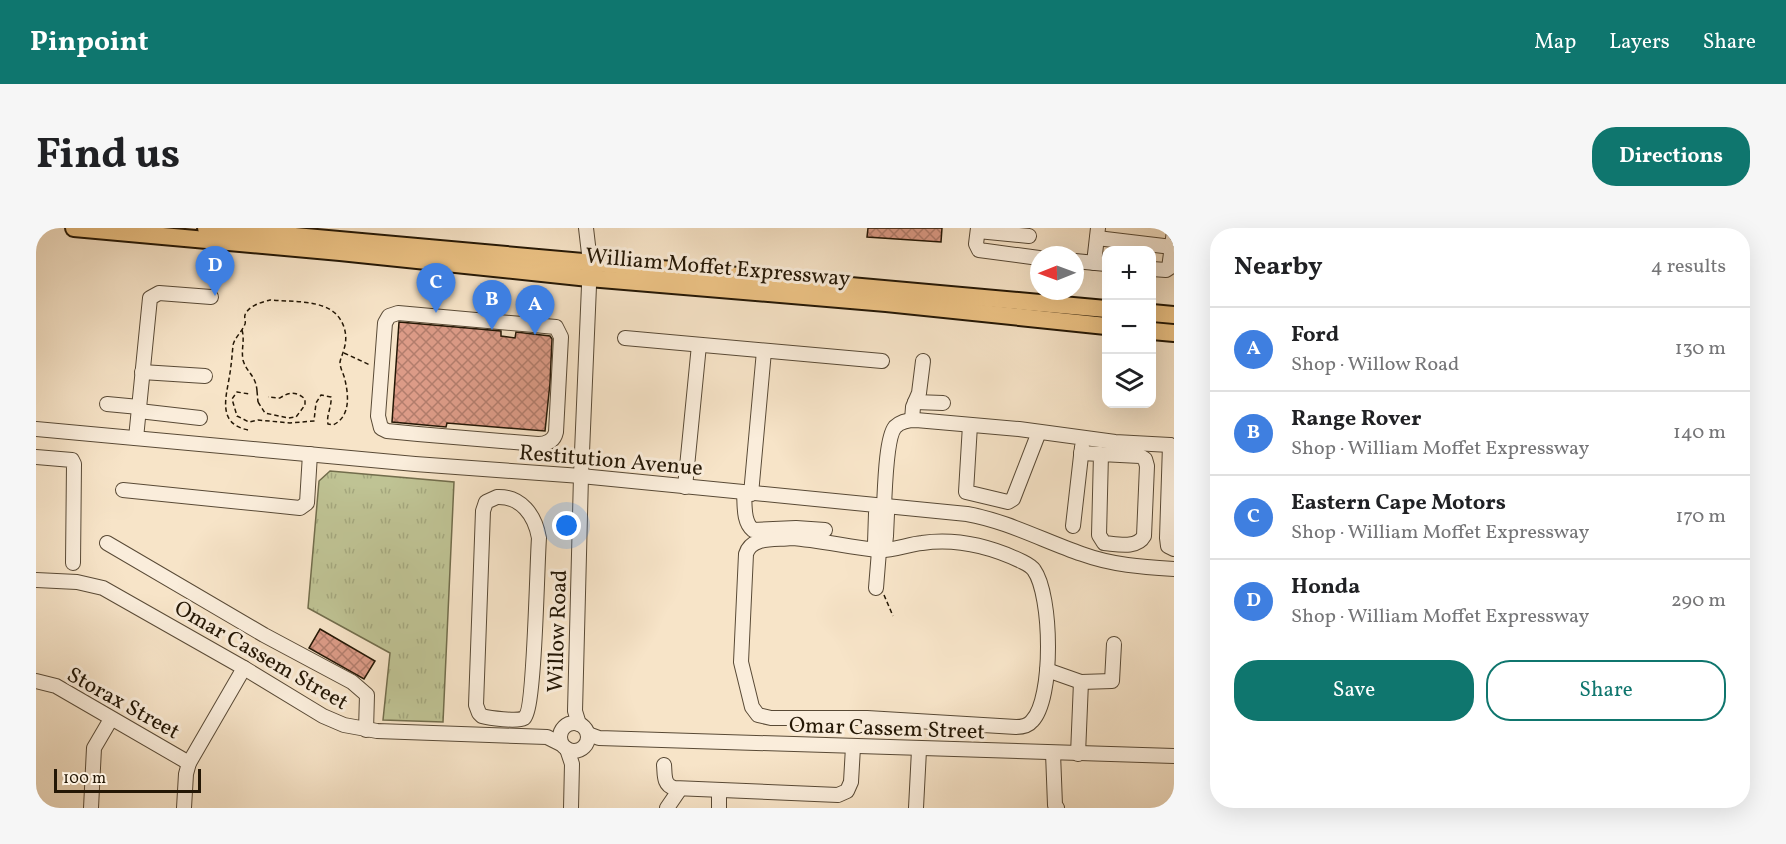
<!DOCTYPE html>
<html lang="en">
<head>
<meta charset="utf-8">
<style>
  :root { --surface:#fff; --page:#f6f6f6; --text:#202124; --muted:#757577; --line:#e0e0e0; --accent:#0f766e }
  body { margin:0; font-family:Vollkorn,serif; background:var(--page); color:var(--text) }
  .controls { position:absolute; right:18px; top:18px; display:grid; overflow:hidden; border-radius:12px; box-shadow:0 6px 24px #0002 }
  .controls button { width:54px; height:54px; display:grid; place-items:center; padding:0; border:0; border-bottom:2px solid var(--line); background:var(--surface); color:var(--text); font:30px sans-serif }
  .compass { position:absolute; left:994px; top:18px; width:54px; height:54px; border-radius:50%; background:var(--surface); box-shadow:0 6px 24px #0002; rotate:269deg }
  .scale { position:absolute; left:18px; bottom:15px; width:147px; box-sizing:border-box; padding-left:6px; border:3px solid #241705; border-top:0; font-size:16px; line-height:21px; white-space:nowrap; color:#241705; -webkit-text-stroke:4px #faeddb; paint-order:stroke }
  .you { position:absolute; left:531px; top:298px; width:21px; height:21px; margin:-15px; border:4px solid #fff; border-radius:50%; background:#1a73e8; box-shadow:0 0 0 9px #1a73e833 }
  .badge { display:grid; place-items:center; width:39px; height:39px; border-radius:50%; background:var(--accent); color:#fff; font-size:20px; font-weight:700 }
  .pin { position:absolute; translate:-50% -50px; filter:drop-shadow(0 2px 3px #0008) }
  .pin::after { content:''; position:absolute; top:32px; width:21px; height:18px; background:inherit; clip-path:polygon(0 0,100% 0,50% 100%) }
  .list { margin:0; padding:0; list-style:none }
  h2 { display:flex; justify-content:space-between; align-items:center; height:78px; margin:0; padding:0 24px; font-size:26px }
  h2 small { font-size:20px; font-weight:400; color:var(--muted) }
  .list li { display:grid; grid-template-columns:39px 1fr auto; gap:18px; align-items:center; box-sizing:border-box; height:84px; padding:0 24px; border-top:2px solid var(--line) }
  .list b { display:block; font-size:22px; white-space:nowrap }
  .list p { margin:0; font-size:20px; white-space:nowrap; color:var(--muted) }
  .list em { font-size:20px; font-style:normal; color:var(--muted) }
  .actions { display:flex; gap:12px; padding:18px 24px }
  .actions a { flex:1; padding:14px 0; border:2px solid var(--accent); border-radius:24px; text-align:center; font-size:21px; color:var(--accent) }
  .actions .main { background:var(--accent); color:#fff }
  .icon { flex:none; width:33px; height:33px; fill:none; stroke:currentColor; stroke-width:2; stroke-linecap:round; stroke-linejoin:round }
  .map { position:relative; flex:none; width:1138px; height:580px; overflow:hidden; border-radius:24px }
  header { display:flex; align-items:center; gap:36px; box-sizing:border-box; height:84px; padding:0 30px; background:var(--accent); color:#fff }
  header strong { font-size:28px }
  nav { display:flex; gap:33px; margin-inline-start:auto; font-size:21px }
  .intro { display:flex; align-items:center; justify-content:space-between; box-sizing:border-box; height:144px; padding:0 36px }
  h1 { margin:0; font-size:42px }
  .button { padding:15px 27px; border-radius:24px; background:var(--accent); color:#fff; font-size:21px; font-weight:700 }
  main { display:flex; gap:36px; padding:0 36px }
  aside { flex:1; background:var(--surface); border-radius:24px; box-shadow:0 6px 24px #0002 }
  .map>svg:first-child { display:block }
  .grass { fill:url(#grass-tufts); stroke:#726d4c; stroke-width:1.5 }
  .building { fill:url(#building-cross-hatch); stroke:#241705; stroke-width:1.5 }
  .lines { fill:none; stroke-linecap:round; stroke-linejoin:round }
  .minor-casing { stroke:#594a36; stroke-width:16 }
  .major-casing { stroke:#241705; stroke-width:20 }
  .path { stroke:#241705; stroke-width:1.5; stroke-dasharray:4.5 3; stroke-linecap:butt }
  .minor { stroke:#faeddb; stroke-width:14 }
  .major { stroke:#ecc284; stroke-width:16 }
  .path-bridge { stroke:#241705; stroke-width:1.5; stroke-dasharray:4.5 3; stroke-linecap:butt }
  .labels { text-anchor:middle; stroke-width:6; stroke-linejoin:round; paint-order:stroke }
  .street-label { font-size:22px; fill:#241705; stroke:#faeddb }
</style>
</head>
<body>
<header>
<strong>Pinpoint</strong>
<nav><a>Map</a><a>Layers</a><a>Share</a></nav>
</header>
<div class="intro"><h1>Find us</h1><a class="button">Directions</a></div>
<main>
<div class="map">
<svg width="1138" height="580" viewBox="0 0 1138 580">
  <defs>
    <pattern id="grass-tufts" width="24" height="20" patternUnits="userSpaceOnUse" patternTransform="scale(1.5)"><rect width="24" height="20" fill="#bfc394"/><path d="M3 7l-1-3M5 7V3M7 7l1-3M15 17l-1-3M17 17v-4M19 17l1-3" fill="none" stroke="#a4a77e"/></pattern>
    <pattern id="building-cross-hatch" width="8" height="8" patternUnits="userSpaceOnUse" patternTransform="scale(1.5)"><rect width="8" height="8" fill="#dc9b87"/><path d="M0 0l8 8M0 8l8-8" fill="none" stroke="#b27d6c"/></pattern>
  </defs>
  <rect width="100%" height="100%" fill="#f7e4c8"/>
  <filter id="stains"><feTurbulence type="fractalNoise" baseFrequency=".00333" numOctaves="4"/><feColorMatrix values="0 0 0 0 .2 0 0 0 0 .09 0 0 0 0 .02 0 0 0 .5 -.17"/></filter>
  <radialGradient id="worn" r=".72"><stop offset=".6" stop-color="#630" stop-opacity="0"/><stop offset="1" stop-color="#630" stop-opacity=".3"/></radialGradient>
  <path class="grass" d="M294,243L418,254L407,494L347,492L354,425L272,380L283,253Z"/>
  <g class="building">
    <path d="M832,0H906L905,14L831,9Z"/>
    <path d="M363,94L465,103V108L479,110L480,104L514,108L516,111L514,155L509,203L411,195L410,199L356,194Z"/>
    <path d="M284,401L339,433L328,451L273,420Z"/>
  </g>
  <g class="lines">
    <defs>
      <g id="minor">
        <path d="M942,0L940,16L943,22L1003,30"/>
        <path d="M942,3L993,8"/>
        <path d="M1061,10L1136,19"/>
        <path d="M1039,33L1070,36"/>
        <path d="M1058,35L1062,0"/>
        <path d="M1116,41L1130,42L1133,40L1138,3"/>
        <path d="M362,85L520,99L525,109L520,204C518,213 511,216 502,216L382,206L351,203L345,200L342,188L349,95L353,88Z"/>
        <path d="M589,110L846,133"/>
        <path d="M106,144L169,148"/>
        <path d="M879,174L907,175"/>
        <path d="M71,176L103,179"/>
        <path d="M103,183L164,190"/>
        <path d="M876,192L877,179L883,165L887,133"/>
        <path d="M934,197L930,264L972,274L977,271L1003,204"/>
        <path d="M0,201L379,236L545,248L931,286C971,293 1008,313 1046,326C1076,337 1106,339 1138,341"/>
        <path d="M100,210L114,70L123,65L175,69"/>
        <path d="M1134,217L1131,310L1132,318L1138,321"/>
        <path d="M1045,225L1104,228L1109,231L1111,238L1108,308C1101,321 1081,316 1068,315L1063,307L1065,226"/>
        <path d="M0,229L36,232L38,236L37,335"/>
        <path d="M649,259L663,117"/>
        <path d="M87,262L264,280L271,275L274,226"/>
        <path d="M708,265C709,277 707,294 717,302L760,300L789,302"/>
        <path d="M715,266L728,123"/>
        <path d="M461,269C485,268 499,287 503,310C501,333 499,482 488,490C481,494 453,490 446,488L443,485L440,477L447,283L450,274Z"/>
        <path d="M1037,298L1046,219"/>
        <path d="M755,310C784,312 812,319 841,322C853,324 873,316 886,315C921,310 956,319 987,334C991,336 996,339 998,342C1016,367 1018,471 996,493C992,498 986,499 980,499L831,490H735L722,487L716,479L705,434L710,326C715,308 740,312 755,310Z"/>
        <path d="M71,315L228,407L316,454L331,467L330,502"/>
        <path d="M843,323L839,315L840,285L848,278"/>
        <path d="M0,352L41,354L67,360L208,440L287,488L308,497L341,503L511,509L525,516"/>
        <path d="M840,360L843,323L849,317L850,308L851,286L848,278C849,261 850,210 859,199C865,193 872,192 880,192L983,201L1079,214L1134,217L1138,219"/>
        <path d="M1011,442L1045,454L1076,453L1078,416"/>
        <path d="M0,453L20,458L153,535"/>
        <circle cx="538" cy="509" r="14"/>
        <path d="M543,496L539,483L545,248L554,34L550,0"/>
        <path d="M552,506L563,510L1138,528"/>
        <path d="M531,521L536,536L535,580"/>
        <path d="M1017,525L1019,577L1021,580"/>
        <path d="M1042,526L1045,454"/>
        <path d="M628,537C629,546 627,557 638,560L802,567L811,563L815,554L817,519"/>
        <path d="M55,580L58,520L75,491"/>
        <path d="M148,580L150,546L153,535L208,440"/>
        <path d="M631,580L644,561"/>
        <path d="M683,580V563"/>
        <path d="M880,580L883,522"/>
      </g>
      <g id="major">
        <path d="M38,0L304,24L553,50L850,75L1070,98"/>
        <path d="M170,0L1070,81"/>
        <path d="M1116,85L1138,87"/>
        <path d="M1116,103L1138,105"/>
      </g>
    </defs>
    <use href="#minor" class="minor-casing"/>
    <use href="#major" class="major-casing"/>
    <g class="path">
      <path d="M206,102C209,112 205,121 207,132C210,144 220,147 221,163"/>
      <path d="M308,125L334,137"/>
      <path d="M222,174L229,185L252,190L260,189L269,177V171C260,163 253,164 244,170L232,169"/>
      <path d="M212,202C183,196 189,173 193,151C195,140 196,129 197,117C199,109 206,104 209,96C210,93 208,90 209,87C212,78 226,74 234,72C253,74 286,71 301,87C309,96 312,109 308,121C307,126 305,129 304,134C304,141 308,146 309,152C313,169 314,189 297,197L292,196C290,187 296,179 295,169L285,167L280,175L278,193L254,195L222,192L213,194L201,188L196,171L201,164L213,166"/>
      <path d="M848,367L857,388"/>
    </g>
    <use href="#minor" class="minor"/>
    <use href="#major" class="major"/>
    <path class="path-bridge" d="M221,163L222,174"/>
  </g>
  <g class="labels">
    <g class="street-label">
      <text transform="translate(682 38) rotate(5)" y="8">William Moffet Expressway</text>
      <text transform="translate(575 231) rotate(5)" y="8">Restitution Avenue</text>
      <text transform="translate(520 403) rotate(-88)" y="8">Willow Road</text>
      <text transform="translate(226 426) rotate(30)" y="8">Omar Cassem Street</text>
      <text transform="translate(88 474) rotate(29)" y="8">Storax Street</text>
      <text transform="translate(851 499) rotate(2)" y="8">Omar Cassem Street</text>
    </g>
  </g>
  <rect width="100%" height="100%" filter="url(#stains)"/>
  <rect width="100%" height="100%" fill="url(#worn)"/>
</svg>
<div class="controls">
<button>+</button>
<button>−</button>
<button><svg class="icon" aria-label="layers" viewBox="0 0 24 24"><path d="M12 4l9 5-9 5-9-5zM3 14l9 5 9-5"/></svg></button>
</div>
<svg class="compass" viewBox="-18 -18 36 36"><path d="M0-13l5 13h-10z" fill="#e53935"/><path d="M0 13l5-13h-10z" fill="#757577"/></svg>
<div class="scale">100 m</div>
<div class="you"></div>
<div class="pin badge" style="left:499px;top:107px;background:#3f7fe0">A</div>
<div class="pin badge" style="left:456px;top:102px;background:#3f7fe0">B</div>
<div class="pin badge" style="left:400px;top:85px;background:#3f7fe0">C</div>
<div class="pin badge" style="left:179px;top:68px;background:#3f7fe0">D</div>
</div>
<aside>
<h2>Nearby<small>4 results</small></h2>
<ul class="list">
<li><span class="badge" style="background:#3f7fe0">A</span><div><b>Ford</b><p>Shop · Willow Road</p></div><em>130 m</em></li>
<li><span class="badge" style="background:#3f7fe0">B</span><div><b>Range Rover</b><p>Shop · William Moffet Expressway</p></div><em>140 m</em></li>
<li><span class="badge" style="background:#3f7fe0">C</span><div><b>Eastern Cape Motors</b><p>Shop · William Moffet Expressway</p></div><em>170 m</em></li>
<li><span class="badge" style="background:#3f7fe0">D</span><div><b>Honda</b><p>Shop · William Moffet Expressway</p></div><em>290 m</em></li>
</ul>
<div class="actions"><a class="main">Save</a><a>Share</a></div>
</aside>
</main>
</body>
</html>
